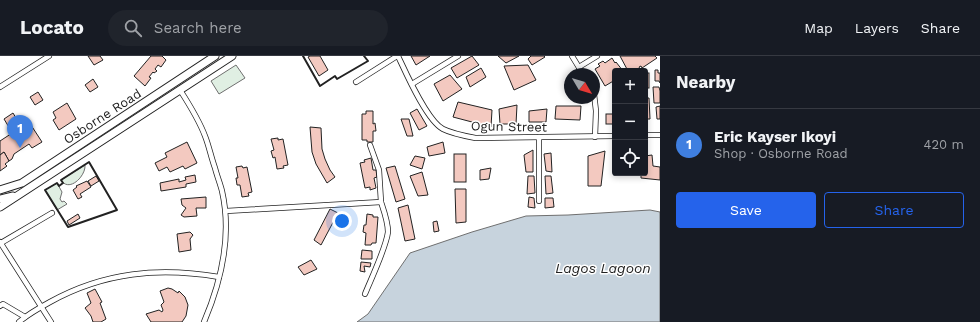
<!DOCTYPE html>
<html lang="en">
<head>
<meta charset="utf-8">
<style>
  :root { --surface:#171b24; --page:#20242c; --text:#f1f3f6; --muted:#9ea1a6; --line:#363941; --accent:#2563eb }
  body { margin:0; font-family:"Work Sans",sans-serif; background:var(--page); color:var(--text) }
  .controls { position:absolute; right:12px; top:12px; display:grid; overflow:hidden; border-radius:4px; box-shadow:0 2px 6px #0003 }
  .controls button { width:36px; height:36px; display:grid; place-items:center; padding:0; border:0; border-bottom:1px solid var(--line); background:var(--surface); color:var(--text); font:20px sans-serif }
  .compass { position:absolute; left:564px; top:12px; width:36px; height:36px; border-radius:50%; background:var(--surface); box-shadow:0 2px 6px #0003; rotate:128deg }
  .you { position:absolute; left:342px; top:165px; width:14px; height:14px; margin:-10px; border:3px solid #fff; border-radius:50%; background:#1a73e8; box-shadow:0 0 0 6px #1a73e833 }
  .badge { display:grid; place-items:center; width:26px; height:26px; border-radius:50%; background:var(--accent); color:#fff; font-size:13px; font-weight:700 }
  .pin { position:absolute; translate:-50% -33px; filter:drop-shadow(0 1px 2px #0008) }
  .pin::after { content:''; position:absolute; top:21px; width:14px; height:12px; background:inherit; clip-path:polygon(0 0,100% 0,50% 100%) }
  .list { margin:0; padding:0; list-style:none }
  h2 { display:flex; justify-content:space-between; align-items:center; height:52px; margin:0; padding:0 16px; font-size:17px }
  h2 small { font-size:13px; font-weight:400; color:var(--muted) }
  .list li { display:grid; grid-template-columns:26px 1fr auto; gap:12px; align-items:center; box-sizing:border-box; height:72px; padding:0 16px; border-top:1px solid var(--line) }
  .list b { display:block; font-size:15px; white-space:nowrap }
  .list p { margin:0; font-size:13px; white-space:nowrap; color:var(--muted) }
  .list em { font-size:13px; font-style:normal; color:var(--muted) }
  .actions { display:flex; gap:8px; padding:12px 16px }
  .actions a { flex:1; padding:9px 0; border:1px solid var(--accent); border-radius:4px; text-align:center; font-size:14px; color:var(--accent) }
  .actions .main { background:var(--accent); color:#fff }
  .icon { flex:none; width:22px; height:22px; fill:none; stroke:currentColor; stroke-width:2; stroke-linecap:round; stroke-linejoin:round }
  .map { position:relative; flex:none; width:660px; height:266px; overflow:hidden }
  header { display:flex; align-items:center; gap:24px; box-sizing:border-box; height:56px; padding:0 20px; background:var(--surface); border-bottom:1px solid var(--line) }
  header strong { font-size:19px }
  nav { display:flex; gap:22px; margin-inline-start:auto; font-size:14px }
  .search { width:280px; height:36px; background:var(--page); display:flex; align-items:center; gap:10px; box-sizing:border-box; padding:0 14px; border-radius:22px; color:var(--muted); font-size:15px }
  main { display:flex }
  aside { flex:1; background:var(--surface) }
  .map>svg:first-child { display:block }
  .green { fill:#e0efe3; stroke:#6f6f6f }
  .water { fill:#c7d3dd; stroke:#6f6f6f }
  .building { fill:#f3c9c0; stroke:#222 }
  .lines { fill:none; stroke-linecap:round; stroke-linejoin:round }
  .minor-casing { stroke:#222; stroke-width:6 }
  .primary-casing { stroke:#222; stroke-width:9 }
  .minor { stroke:#fff; stroke-width:4.5 }
  .primary { stroke:#fff; stroke-width:7 }
  .wall { stroke:#222; stroke-width:2 }
  .labels { text-anchor:middle; stroke-width:3; stroke-linejoin:round; paint-order:stroke }
  .street-label { font-size:13px; fill:#222; stroke:#fff }
  .water-label { font-size:14px; font-style:italic; fill:#222; stroke:#fff }
</style>
</head>
<body>
<header>
<strong>Locato</strong>
<div class="search"><svg class="icon" aria-label="search" viewBox="0 0 24 24"><circle cx="10" cy="10" r="6"/><path d="M15 15l6 6"/></svg>Search here</div>
<nav><a>Map</a><a>Layers</a><a>Share</a></nav>
</header>
<main>
<div class="map">
<svg width="660" height="266" viewBox="0 0 660 266">
  <rect width="100%" height="100%" fill="#fff"/>
  <g class="green">
    <path d="M236,9L245,22L219,38L211,25Z"/>
    <path d="M85,109C86,120 69,137 61,124Z"/>
    <path d="M57,127L62,136L60,143L62,146L64,145L67,148L57,154L45,134Z"/>
  </g>
  <path class="water" d="M650,154L660,156V266H357L368,258L410,197L472,176L526,160L568,159Z"/>
  <g class="building">
    <path d="M88,0H100L103,4L94,9Z"/>
    <path d="M151,0H162L166,4L161,11L158,9L155,13L157,15L154,17L153,16L149,21L151,22L145,30L134,20Z"/>
    <path d="M310,0H320L328,14L319,20L308,1Z"/>
    <path d="M411,0H430L416,9Z"/>
    <path d="M472,0L479,9L457,22L451,12Z"/>
    <path d="M498,0H519L506,7Z"/>
    <path d="M531,0H544L545,1L532,9L528,3Z"/>
    <path d="M620,0H655L657,2L642,12L641,10L639,11L640,13L637,15H628Z"/>
    <path d="M612,2L615,7L616,6L623,15H615V24L605,30L595,13L600,10L598,8L603,5L605,7Z"/>
    <path d="M528,9L536,24L514,34L504,10Z"/>
    <path d="M481,12L486,21L470,31L466,21Z"/>
    <path d="M655,14H658V17H660V27L659,25H655Z"/>
    <rect x="645" y="17" width="4" height="15"/>
    <path d="M450,19L462,33L443,45L434,28Z"/>
    <path d="M93,23L98,31L90,36L85,29Z"/>
    <path d="M653,31H659L660,35V47H654Z"/>
    <path d="M38,36L43,44L35,49L30,41Z"/>
    <path d="M645,42H649L650,63H645Z"/>
    <path d="M458,46L492,54L491,71L453,61Z"/>
    <path d="M67,47L76,63L59,74L53,64L56,62L53,56Z"/>
    <path d="M517,49L516,68H500L499,53Z"/>
    <path d="M556,50H581L580,64L555,63Z"/>
    <path d="M660,50V63H657L656,51Z"/>
    <path d="M417,53L427,70L419,74L410,57Z"/>
    <path d="M547,53L546,66H529V55Z"/>
    <path d="M366,55H373V68L375,67L376,75H373V86H367V84H362V58H366Z"/>
    <path d="M13,57L19,67L10,73L4,63Z"/>
    <rect x="606" y="58" width="9" height="10"/>
    <path d="M401,63H409L413,80H407Z"/>
    <path d="M29,66L42,86L32,92L29,88L14,98L12,103L9,105L4,96L0,99V85Z"/>
    <path d="M310,71L321,72L322,93L325,103L330,114L335,121L327,127L316,108L312,96Z"/>
    <path d="M278,82V84L283,83L288,109L283,110L284,112L277,113L275,101L273,102L271,95L274,94L271,83Z"/>
    <path d="M187,86L197,107L185,113L183,110L170,116L167,111L159,115L155,107L167,101L165,97Z"/>
    <path d="M443,86L445,97L429,100L427,91Z"/>
    <path d="M533,94V116H526L524,99Z"/>
    <path d="M605,95L601,130H588V100Z"/>
    <path d="M4,96L9,105L5,108L7,110L0,115V99Z"/>
    <path d="M551,97L552,116L546,115L544,98Z"/>
    <rect x="454" y="98" width="12" height="28"/>
    <path d="M652,99L653,110L660,111V124L641,122V117H645V100Z"/>
    <path d="M415,100L425,102L422,113L410,109Z"/>
    <path d="M371,102L373,114H376L377,121L374,122L376,132L370,134V131L365,132L360,107L365,106L364,104Z"/>
    <path d="M242,110L243,112L247,111L252,136L248,137L249,140L242,141L240,129H237L236,122H238L236,111Z"/>
    <path d="M395,110L405,143L396,146L386,112Z"/>
    <path d="M491,112L489,123L480,124V114Z"/>
    <path d="M422,116L428,139L418,140L410,120Z"/>
    <path d="M195,119L196,126L186,128V131L161,135L160,127L179,123V126L186,124L185,121Z"/>
    <path d="M96,120L99,125L91,130L88,125Z"/>
    <path d="M528,120H534L535,137L527,138Z"/>
    <path d="M545,120H551L553,137L546,138Z"/>
    <path d="M87,125L91,131L80,138L82,141L78,143L73,134L77,131L76,130Z"/>
    <path d="M455,133H466V166L456,167Z"/>
    <path d="M206,141V152H196L197,160L184,161L181,159L186,152L182,149L181,143Z"/>
    <path d="M529,141L534,142L535,152L528,151Z"/>
    <path d="M545,142H553L554,151L545,152Z"/>
    <path d="M408,149L415,183L405,185L398,152Z"/>
    <path d="M330,153L338,157L321,189L314,184Z"/>
    <path d="M78,158L80,162L69,169L67,165Z"/>
    <path d="M367,158L373,159V161H378L376,187H372L371,189H365L366,177L363,176L364,169H366Z"/>
    <path d="M437,165L439,175L434,176L433,166Z"/>
    <path d="M190,176L193,179L190,183L191,194L179,196L177,178Z"/>
    <path d="M362,194L372,195V203H361Z"/>
    <path d="M311,204L317,213L304,219L298,211Z"/>
    <path d="M361,206L371,207L370,211L364,210L365,216L360,215Z"/>
    <path d="M168,232L172,233L178,237L179,235L185,241L188,249L186,260L182,266H151L146,258L159,254L162,256L163,254L161,249L164,246L160,235Z"/>
    <path d="M95,233L102,246L100,247L106,263L101,266H93L91,260L85,252L91,247L87,237Z"/>
  </g>
  <g class="lines">
    <defs>
      <g id="minor">
        <path d="M398,0C406,17 427,65 443,73C453,78 465,80 476,82L615,80"/>
        <path d="M572,0L583,18"/>
        <path d="M579,11L597,0"/>
        <path d="M356,26L397,0"/>
        <path d="M412,28L458,0"/>
        <path d="M0,31L49,0"/>
        <path d="M180,34C189,48 199,64 205,80C209,90 211,101 215,112C217,120 220,127 222,135C232,179 221,226 204,266"/>
        <path d="M594,38L596,55L595,81"/>
        <path d="M645,79H660"/>
        <path d="M539,145V81"/>
        <path d="M226,155L381,146L379,114L370,89"/>
        <path d="M0,186L51,266"/>
        <path d="M1,187L52,157"/>
        <path d="M365,238C371,223 386,192 388,176C388,166 384,155 381,146"/>
        <path d="M0,250L3,248L25,261"/>
        <path d="M19,266C28,258 39,252 50,246C104,216 159,211 219,221"/>
      </g>
      <g id="primary">
        <path d="M0,134L22,127L215,0"/>
        <path d="M0,143L13,140"/>
        <path d="M0,151L232,0"/>
      </g>
    </defs>
    <use href="#minor" class="minor-casing"/>
    <use href="#primary" class="primary-casing"/>
    <use href="#minor" class="minor"/>
    <use href="#primary" class="primary"/>
    <g class="wall">
      <path d="M303,0L320,30L335,20L337,23L368,5L364,0"/>
      <path d="M89,106L117,154L68,171L45,134L57,127L59,130L63,127L61,124Z"/>
    </g>
  </g>
  <g class="labels">
    <g class="street-label">
      <text transform="translate(102 60) rotate(-33)" y="5">Osborne Road</text>
      <text transform="translate(509 70) rotate(1)" y="5">Ogun Street</text>
    </g>
    <g class="water-label">
      <text x="603" y="217">Lagos Lagoon</text>
    </g>
  </g>
</svg>
<div class="controls">
<button>+</button>
<button>−</button>
<button><svg class="icon" aria-label="locate" viewBox="0 0 24 24"><circle cx="12" cy="12" r="6"/><path d="M12 2v4M12 18v4M2 12h4M18 12h4"/></svg></button>
</div>
<svg class="compass" viewBox="-18 -18 36 36"><path d="M0-13l5 13h-10z" fill="#e53935"/><path d="M0 13l5-13h-10z" fill="#9ea1a6"/></svg>
<div class="you"></div>
<div class="pin badge" style="left:20px;top:92px;background:#3f7fe0">1</div>
</div>
<aside>
<h2>Nearby<small></small></h2>
<ul class="list">
<li><span class="badge" style="background:#3f7fe0">1</span><div><b>Eric Kayser Ikoyi</b><p>Shop · Osborne Road</p></div><em>420 m</em></li>
</ul>
<div class="actions"><a class="main">Save</a><a>Share</a></div>
</aside>
</main>
</body>
</html>
